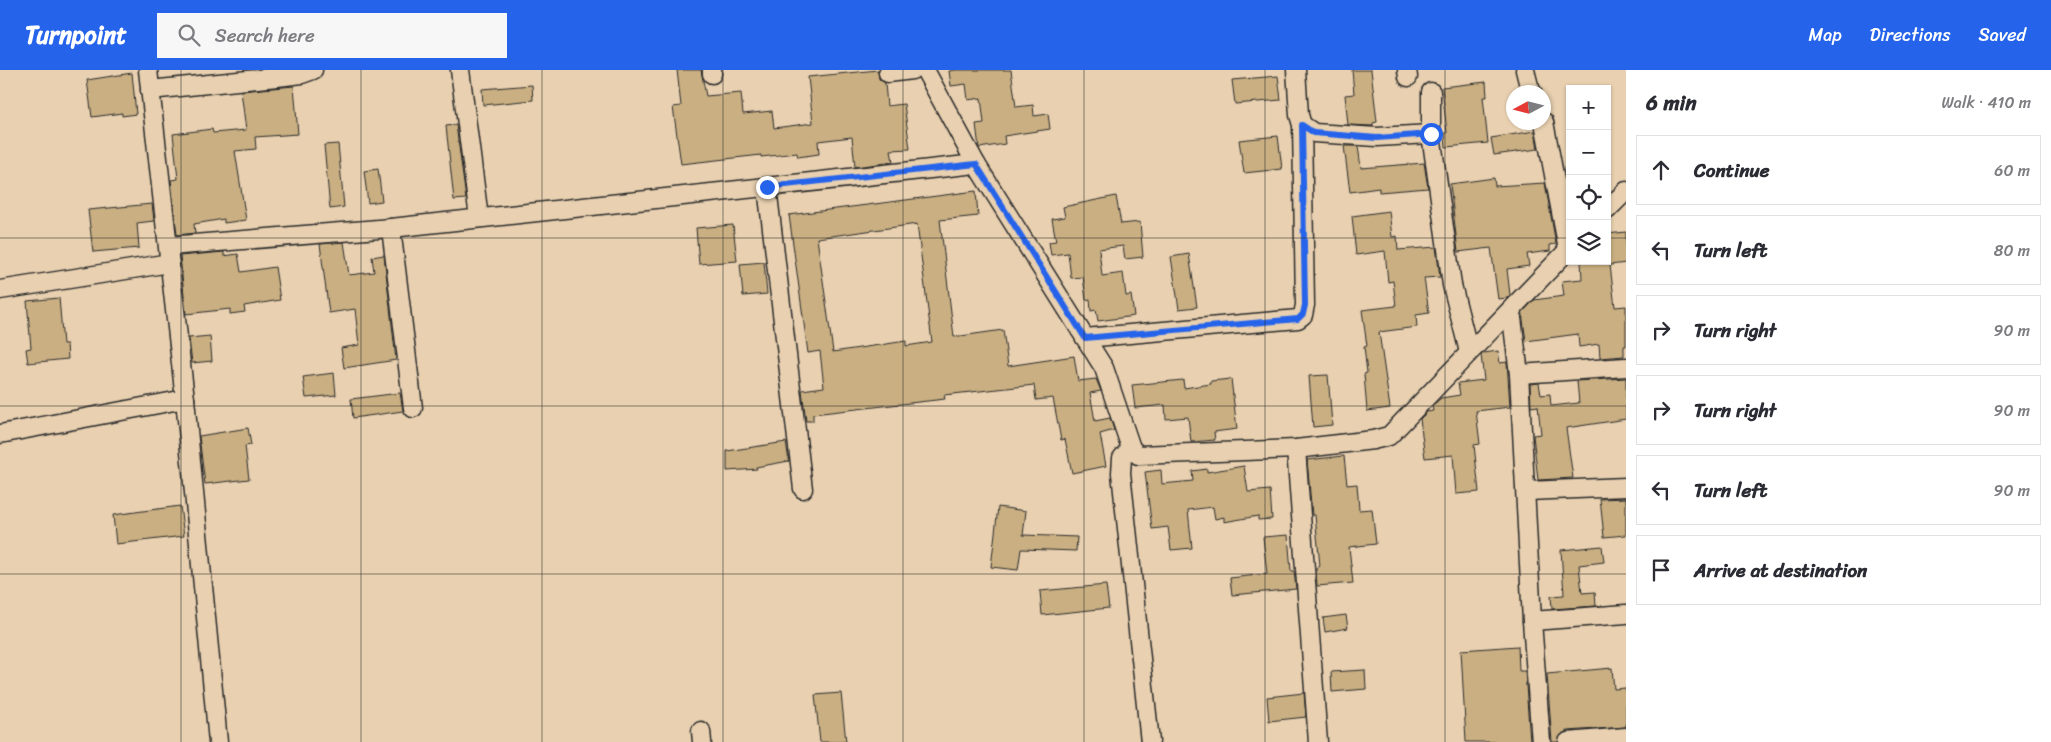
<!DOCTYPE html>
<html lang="en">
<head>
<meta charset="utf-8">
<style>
  :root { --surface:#fff; --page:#f7f7f7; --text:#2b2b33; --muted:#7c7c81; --line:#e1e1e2; --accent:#2563eb }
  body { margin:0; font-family:Sriracha,sans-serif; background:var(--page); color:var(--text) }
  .controls { position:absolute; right:15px; top:15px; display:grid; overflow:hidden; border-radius:0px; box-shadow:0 1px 4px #0004 }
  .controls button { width:45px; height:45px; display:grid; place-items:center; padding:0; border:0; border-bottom:1px solid var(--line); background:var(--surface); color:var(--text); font:25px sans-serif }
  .compass { position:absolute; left:1506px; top:15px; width:45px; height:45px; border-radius:50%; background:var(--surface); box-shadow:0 1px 4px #0004; rotate:263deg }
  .stop { position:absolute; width:15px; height:15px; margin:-11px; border:4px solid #2563eb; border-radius:50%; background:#fff }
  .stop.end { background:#2563eb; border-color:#fff; box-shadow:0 1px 5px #0008 }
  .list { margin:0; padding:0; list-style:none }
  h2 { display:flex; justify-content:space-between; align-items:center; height:65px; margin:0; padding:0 20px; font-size:21px }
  h2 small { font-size:16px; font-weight:400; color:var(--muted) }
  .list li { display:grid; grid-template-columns:32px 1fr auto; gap:15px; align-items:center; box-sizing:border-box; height:70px; margin:0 10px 10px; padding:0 10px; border:1px solid var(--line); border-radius:0px }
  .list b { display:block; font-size:19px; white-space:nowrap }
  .list em { font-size:16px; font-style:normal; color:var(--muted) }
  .icon { flex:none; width:28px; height:28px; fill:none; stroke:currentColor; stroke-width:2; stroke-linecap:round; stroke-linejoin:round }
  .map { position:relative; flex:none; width:1626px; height:672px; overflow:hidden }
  header { display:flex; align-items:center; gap:30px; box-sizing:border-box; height:70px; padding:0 25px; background:var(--accent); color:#fff }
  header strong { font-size:24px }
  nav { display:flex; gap:28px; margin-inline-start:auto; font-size:18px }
  .search { width:350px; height:45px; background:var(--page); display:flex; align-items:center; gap:12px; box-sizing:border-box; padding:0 18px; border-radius:0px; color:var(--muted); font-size:19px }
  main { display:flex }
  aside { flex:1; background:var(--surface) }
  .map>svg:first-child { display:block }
  .building { fill:#c9af82; stroke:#2b2b2b; fill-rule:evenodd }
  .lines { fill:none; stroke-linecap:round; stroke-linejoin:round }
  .minor-casing { stroke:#2b2b2b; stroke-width:21 }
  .minor { stroke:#e8d0b0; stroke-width:18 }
  .route { stroke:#2563eb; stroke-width:6 }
  .grid { fill:none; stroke:#2b2b2b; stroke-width:1; stroke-opacity:0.55 }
</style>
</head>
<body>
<header>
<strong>Turnpoint</strong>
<div class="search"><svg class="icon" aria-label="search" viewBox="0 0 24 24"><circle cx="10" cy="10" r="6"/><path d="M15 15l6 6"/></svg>Search here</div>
<nav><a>Map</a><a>Directions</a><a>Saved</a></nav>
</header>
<main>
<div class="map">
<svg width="1626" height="672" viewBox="0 0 1626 672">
  <rect width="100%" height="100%" fill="#e8d0b0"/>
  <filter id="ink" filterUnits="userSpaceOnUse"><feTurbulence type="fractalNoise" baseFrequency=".02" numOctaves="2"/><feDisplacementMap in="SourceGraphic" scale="10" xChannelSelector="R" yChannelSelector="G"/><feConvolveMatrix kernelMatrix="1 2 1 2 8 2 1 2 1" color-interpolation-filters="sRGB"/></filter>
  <g filter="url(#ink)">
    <g class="building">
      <path d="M677,0H701L706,26L741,23L743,44L772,41L774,58L813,53L808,7L878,0L879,9L885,13L887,36L904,34L910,79L891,80L893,92L855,97L852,67L818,71L819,84L798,87L797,83L761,87V85L681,94L673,37L681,36Z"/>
      <path d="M956,0H1011L1016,37L1033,35L1034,46L1048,44L1050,59L1004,66L1005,74L979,78L976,54L984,53L981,28L968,30L966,14L951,16L949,1Z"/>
      <path d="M1352,0H1371L1377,52L1373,53V56L1348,55L1345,25L1354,24Z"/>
      <path d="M132,3L136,44L122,46V43L92,47L87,10Z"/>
      <path d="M1278,6L1281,30L1235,34L1232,10Z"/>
      <path d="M1486,12L1487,27H1483L1488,73L1446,77L1445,63H1447L1442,17Z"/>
      <path d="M532,15L533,30L483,35L482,19Z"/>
      <path d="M294,16L298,64L255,67L256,79L235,81L246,150L224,153V149L194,154L195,163L177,165L171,110L178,109L173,64L212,59L213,63L246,60L241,21Z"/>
      <path d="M456,55L466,129L454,130L446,56Z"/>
      <path d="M1535,61L1538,79L1494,85L1491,68Z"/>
      <path d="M1278,66L1282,99L1244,103L1239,70Z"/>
      <path d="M338,74L344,137L330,139L324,75Z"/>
      <path d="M1344,76H1358L1361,98L1424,93L1428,118L1379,122V118L1350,122Z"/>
      <path d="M378,99L382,131L368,133L364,101Z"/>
      <path d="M1494,108L1495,116L1545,113L1556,174L1550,175V181L1527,184L1529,196L1507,199L1510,225L1507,228L1498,229L1491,178L1458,182L1450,114Z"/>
      <path d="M976,121L978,146L940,150L954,267L1003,260L1008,296L1074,286L1078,311L1096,309L1101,321L1090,323L1095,351L1110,348L1114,360L1100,364L1106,396L1072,403L1065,369L1061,370L1053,328L1036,330L1034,315L944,325L945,329L813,344V351H806L802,320L824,317L820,281L808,283L789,145ZM917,154L932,272L906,276V271L833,282L817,168Z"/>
      <path d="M1116,126L1121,154L1140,152L1143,187L1125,189L1123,176L1099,179L1102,206L1123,203L1126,226L1131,225L1134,246L1098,251L1096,240L1091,241L1090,229L1086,230L1083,207L1071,208L1068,183L1051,185L1049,172L1056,171L1052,149L1065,147L1063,137Z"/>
      <path d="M152,134L154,151L137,153L139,178L93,182L88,140Z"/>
      <path d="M1389,141L1392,167L1397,166L1398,180L1436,177L1440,207L1424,208L1429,243L1416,245L1417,257L1379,262L1390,338L1367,341L1364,304L1367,303L1364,277L1367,276L1362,240L1396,236L1393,211L1388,212L1385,181L1356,185L1352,146Z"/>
      <path d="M733,155L737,191L699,194L696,158Z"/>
      <path d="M1626,162V193L1610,195L1615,237L1626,236V276H1624V286L1600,288L1599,274L1579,277L1578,264L1526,271L1522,243L1534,230L1564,226L1562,211L1582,209L1581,191H1607V164Z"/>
      <path d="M344,172L349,205L374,202L372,187L384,185L396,290L344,298L341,278L359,275L355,239L329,243L320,174Z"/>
      <path d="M224,182V186L238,184L241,202L275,197L280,230L244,236L245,242L230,244V239L186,244L180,186Z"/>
      <path d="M1189,184L1197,237L1179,239L1171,187Z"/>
      <path d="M764,192L767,224L743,226L740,194Z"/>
      <path d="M59,228L63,274H67L68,289L28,293L26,279L31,278L27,231Z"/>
      <path d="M210,266L212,291L192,293L189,268Z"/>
      <path d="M1498,281L1500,293L1507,292L1510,337L1476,341L1480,374L1474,375L1479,422L1456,424L1453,385L1425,388L1420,349L1427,342L1433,341L1432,336L1441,328L1460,325L1458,313L1484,310L1481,285L1484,283Z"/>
      <path d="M334,303L336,325L306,328L303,307Z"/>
      <path d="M1328,305L1332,355L1313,357L1309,306Z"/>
      <path d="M1626,308V349L1566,358L1573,408L1538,410L1533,365L1541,364L1538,336L1531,337L1530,314L1539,313L1541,325L1550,324L1551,336L1579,333L1577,311Z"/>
      <path d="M1231,309L1237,359L1214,362L1215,370L1191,372L1188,347L1166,349L1165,335L1135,338L1132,315L1183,310L1184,318L1211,314V311Z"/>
      <path d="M400,323L403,341L353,348L351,329Z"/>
      <path d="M248,358L251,375L245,376L249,409L205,414L199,366Z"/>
      <path d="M786,372L789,391L756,397L757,399L727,401V381Z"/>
      <path d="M1344,386L1347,415L1357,414L1359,440L1372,439L1376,474L1349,477L1353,513L1317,516L1316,499L1320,496L1315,445H1312L1307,390Z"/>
      <path d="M1244,396L1248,422L1270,420L1272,449L1258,450V446L1224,452V447L1215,449L1213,437L1188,440L1192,478L1171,480L1168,457L1152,459L1145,402L1161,400L1162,414L1193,411L1192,401L1207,399V402Z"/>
      <path d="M1626,428V465L1604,467L1600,429Z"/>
      <path d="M180,436L184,466L116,474L113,445Z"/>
      <path d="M998,437L1026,441L1023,465L1077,467L1076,481L1021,479L1018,500L991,497Z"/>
      <path d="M1288,465L1291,501H1294L1296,519L1232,525L1230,508L1267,504L1263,467Z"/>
      <path d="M1602,476L1604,492L1579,495L1582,523L1595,522L1596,536L1552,539L1551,526L1564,525L1561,480Z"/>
      <path d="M1106,515L1109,538L1042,545L1040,521Z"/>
      <path d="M1346,545L1348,558L1325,562L1323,548Z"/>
      <path d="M1518,576L1519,601H1525L1530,672H1466L1461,580Z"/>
      <path d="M1612,598L1614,619L1626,618V657L1567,661L1562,664L1558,672H1552L1547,604Z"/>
      <path d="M1365,600L1366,619L1332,622L1331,602Z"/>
      <path d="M841,623L846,672H820L815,625Z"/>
      <path d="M1304,623L1306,647L1269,651L1267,627Z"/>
    </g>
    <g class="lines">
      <defs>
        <g id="minor">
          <path d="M148,0L185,329L218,672"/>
          <path d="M460,0L479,148"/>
          <path d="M712,0V4"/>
          <path d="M925,0L976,94L1104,298L1131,378L1138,385L1296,379L1373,370L1389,366L1570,178"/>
          <path d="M1407,0L1408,7"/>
          <path d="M1525,0L1529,16L1532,22"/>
          <path d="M888,3L912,0"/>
          <path d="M150,20L277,7L302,4L313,0"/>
          <path d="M1431,22V64L1452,215L1469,282"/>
          <path d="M1544,52L1568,179"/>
          <path d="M1302,55L1314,63L1377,67L1431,64"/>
          <path d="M767,117L803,419"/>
          <path d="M1607,140L1626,121"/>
          <path d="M391,158L413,338"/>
          <path d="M169,176L391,158L976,94"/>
          <path d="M0,220L170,193"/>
          <path d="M1511,240L1519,304L1532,551L1541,672"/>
          <path d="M1085,268L1298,249L1303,245L1305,235L1302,55L1299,45L1296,0"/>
          <path d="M1519,304L1626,297"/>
          <path d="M0,364L185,329"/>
          <path d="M1131,378L1122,388L1121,403L1150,672"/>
          <path d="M1296,379L1318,672"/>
          <path d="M1527,421L1626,417"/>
          <path d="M1532,551L1626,544"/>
          <path d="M701,661L702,672"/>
          <path d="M1568,672L1626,667"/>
        </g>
      </defs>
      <use href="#minor" class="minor-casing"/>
      <use href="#minor" class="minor"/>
    </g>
  </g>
  <g class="lines" filter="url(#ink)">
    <path class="route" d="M767,117L976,94L1085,268L1298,249L1303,244L1305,235L1302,55L1314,63L1377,68L1431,64"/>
  </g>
  <path class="grid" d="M181,0V672M361,0V672M542,0V672M723,0V672M903,0V672M1084,0V672M1265,0V672M1445,0V672M0,168H1570M1607,168H1626M0,336H1626M0,504H1626"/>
</svg>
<div class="controls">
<button>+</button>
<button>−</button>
<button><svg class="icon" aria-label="locate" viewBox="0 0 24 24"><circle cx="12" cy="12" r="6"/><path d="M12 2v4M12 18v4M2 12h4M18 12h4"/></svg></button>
<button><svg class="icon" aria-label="layers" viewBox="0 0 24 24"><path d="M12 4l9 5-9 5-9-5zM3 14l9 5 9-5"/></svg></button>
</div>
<svg class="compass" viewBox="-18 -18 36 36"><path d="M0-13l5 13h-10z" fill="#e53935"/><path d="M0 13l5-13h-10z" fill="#7c7c81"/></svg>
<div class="stop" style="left:1431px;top:64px"></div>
<div class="stop end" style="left:767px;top:117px"></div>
</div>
<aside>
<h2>6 min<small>Walk · 410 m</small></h2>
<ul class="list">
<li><svg class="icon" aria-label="ahead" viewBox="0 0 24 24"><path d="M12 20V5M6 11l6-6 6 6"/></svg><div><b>Continue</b></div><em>60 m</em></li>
<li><svg class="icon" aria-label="left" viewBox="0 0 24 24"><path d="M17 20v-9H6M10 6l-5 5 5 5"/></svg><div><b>Turn left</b></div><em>80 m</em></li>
<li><svg class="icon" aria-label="right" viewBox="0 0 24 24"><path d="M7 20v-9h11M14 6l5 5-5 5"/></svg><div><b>Turn right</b></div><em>90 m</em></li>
<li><svg class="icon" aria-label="right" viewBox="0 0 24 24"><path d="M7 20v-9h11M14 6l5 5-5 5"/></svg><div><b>Turn right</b></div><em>90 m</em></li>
<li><svg class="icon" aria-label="left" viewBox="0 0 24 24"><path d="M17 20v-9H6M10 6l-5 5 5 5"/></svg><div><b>Turn left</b></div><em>90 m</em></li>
<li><svg class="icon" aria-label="arrive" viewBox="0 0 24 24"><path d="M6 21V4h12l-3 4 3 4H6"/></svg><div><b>Arrive at destination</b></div></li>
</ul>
</aside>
</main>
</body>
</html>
